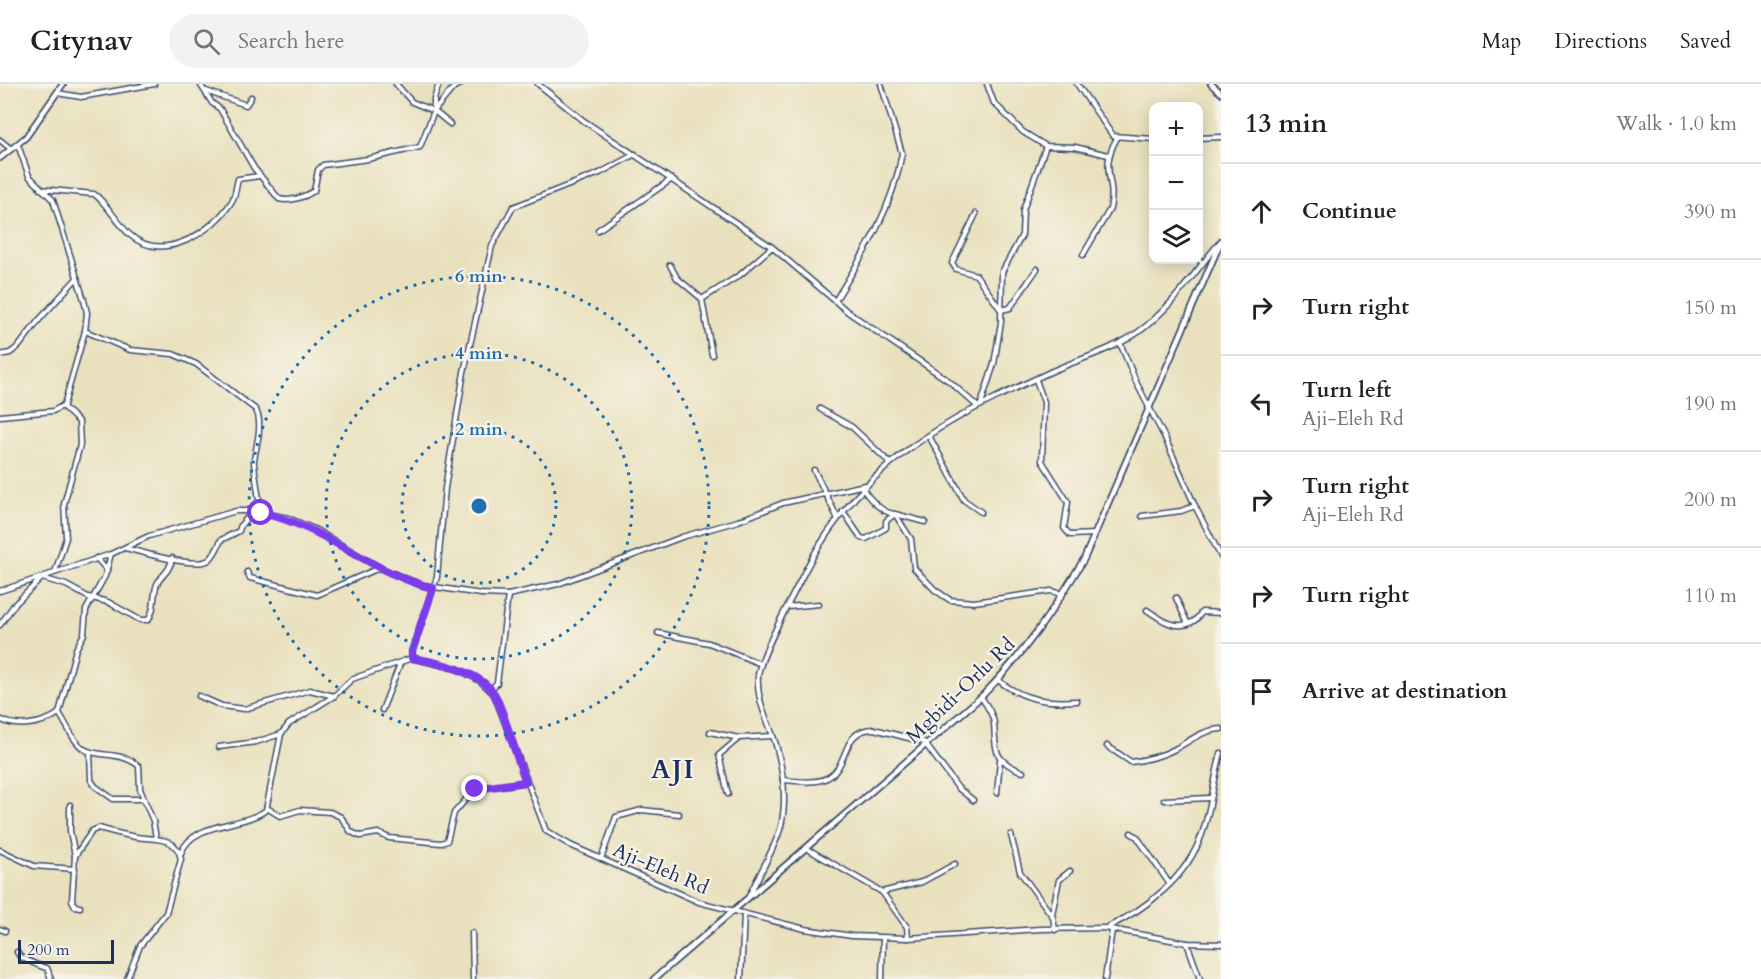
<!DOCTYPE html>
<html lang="en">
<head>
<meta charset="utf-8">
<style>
  :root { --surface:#fff; --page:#f2f2f2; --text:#222; --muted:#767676; --line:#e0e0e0 }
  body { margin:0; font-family:Cardo,serif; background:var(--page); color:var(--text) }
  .controls { position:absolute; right:18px; top:18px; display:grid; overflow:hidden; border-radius:12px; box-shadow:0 3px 15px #0003 }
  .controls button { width:54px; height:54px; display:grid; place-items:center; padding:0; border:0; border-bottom:2px solid var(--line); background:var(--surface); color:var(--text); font:30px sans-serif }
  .scale { position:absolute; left:18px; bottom:15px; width:96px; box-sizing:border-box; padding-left:6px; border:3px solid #1b2f5e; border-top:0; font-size:16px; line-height:21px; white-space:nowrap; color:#1b2f5e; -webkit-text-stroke:4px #f7f3e8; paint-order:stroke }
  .stop { position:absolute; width:18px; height:18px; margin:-14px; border:4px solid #7c3aed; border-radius:50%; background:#fff }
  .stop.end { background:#7c3aed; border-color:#fff; box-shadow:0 2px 6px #0008 }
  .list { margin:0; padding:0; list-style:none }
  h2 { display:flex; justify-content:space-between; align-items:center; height:78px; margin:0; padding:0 24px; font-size:26px }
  h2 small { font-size:20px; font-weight:400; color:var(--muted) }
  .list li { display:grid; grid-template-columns:39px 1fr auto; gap:18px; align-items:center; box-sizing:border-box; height:96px; padding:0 24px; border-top:2px solid var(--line) }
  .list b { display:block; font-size:22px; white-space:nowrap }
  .list p { margin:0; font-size:20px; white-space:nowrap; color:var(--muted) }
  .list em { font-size:20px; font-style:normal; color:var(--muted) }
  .icon { flex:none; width:33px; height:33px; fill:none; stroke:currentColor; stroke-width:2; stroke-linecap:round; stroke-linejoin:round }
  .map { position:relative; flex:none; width:1221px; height:895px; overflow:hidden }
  header { display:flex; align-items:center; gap:36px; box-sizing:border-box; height:84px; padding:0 30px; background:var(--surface); border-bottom:2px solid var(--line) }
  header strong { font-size:28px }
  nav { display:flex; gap:33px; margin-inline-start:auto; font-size:21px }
  .search { width:420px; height:54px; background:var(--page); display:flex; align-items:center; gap:15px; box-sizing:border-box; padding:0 21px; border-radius:33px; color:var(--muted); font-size:22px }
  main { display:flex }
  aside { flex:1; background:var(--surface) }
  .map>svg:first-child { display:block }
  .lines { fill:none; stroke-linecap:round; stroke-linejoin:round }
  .minor-casing { stroke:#3a4a6c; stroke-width:7 }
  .tertiary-casing { stroke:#3a4a6c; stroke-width:8 }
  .secondary-casing { stroke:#3a4a6c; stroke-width:8 }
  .minor { stroke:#fff; stroke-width:4 }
  .tertiary { stroke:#fff; stroke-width:4.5 }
  .secondary { stroke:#fff; stroke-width:4.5 }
  .route { stroke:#7c3aed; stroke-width:8 }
  .ring { fill:none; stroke:#1f6fb2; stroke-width:3; stroke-dasharray:3 6 }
  .labels { text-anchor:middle; stroke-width:4.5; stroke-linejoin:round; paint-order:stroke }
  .street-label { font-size:20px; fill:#1b2f5e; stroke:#f7f3e8 }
  .district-label { font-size:26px; font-weight:bold; letter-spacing:1.5px; fill:#1b2f5e; stroke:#f7f3e8 }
  .centre { fill:#1f6fb2; stroke:#f7f3e8; stroke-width:3 }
  .ring-label { font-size:18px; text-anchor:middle; font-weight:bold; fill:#1f6fb2; stroke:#f7f3e8; stroke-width:4.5; stroke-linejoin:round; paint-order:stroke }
</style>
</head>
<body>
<header>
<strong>Citynav</strong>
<div class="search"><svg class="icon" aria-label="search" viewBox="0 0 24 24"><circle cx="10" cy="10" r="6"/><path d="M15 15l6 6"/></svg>Search here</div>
<nav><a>Map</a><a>Directions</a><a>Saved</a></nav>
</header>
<main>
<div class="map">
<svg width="1221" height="895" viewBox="0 0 1221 895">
  <rect width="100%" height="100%" fill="#f7f3e8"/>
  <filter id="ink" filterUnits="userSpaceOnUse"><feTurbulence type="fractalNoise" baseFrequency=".0167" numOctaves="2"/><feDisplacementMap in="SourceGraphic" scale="12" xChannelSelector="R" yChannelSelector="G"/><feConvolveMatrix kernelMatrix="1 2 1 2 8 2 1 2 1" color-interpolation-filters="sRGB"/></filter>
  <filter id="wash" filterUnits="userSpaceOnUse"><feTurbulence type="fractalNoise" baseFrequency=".008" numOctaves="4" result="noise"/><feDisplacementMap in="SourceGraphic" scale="24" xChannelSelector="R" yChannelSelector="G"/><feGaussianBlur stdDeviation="1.35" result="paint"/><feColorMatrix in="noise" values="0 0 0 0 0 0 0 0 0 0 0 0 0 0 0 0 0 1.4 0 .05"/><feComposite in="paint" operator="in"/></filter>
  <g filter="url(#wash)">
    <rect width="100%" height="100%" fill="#e9e1be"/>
  </g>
  <g filter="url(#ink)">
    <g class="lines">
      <defs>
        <g id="minor">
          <path d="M200,0L212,19L220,25L254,84L279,115C290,118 305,113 314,107L318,86L323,81L368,75L420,63L434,27L454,3L461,0"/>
          <path d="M396,0L412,18L434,27"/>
          <path d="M439,0L434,15V27L450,40"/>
          <path d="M538,0L584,37L772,163L848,228L949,297L977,322"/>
          <path d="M987,0L994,19L1023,48L1046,62L1075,63L1108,71"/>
          <path d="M1077,0L1113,52L1154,55"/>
          <path d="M206,7L246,21L251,13"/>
          <path d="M57,9L81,13L154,0"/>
          <path d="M1198,54L1221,53"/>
          <path d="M0,56L11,65"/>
          <path d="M40,105L94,110C104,116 119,141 130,151C163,180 213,148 232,117C236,110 236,102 238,95L259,92"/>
          <path d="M976,130L952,179L956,185L976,191L1001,226L1010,224L1037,185"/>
          <path d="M598,146L672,95"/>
          <path d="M1083,171L1110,125C1117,95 1098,87 1117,54"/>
          <path d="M1198,174L1202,179"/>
          <path d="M670,181L677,194L702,215"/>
          <path d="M835,217C864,170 893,124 902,69L881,0"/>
          <path d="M85,247L130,266L173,270L196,280L255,325C264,337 256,363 254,376C253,380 260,420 261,429"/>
          <path d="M1120,259L1137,300L1165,354L1195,422L1221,473"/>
          <path d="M0,271L10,269L19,262L39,236L77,194"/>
          <path d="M712,271L702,215L740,191L772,163"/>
          <path d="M1036,296L1044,318L1042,377L1068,418L1064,444L1070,451L1095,450"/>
          <path d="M981,320L994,280L1001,238L1002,188L1022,151L1023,126L1046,62"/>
          <path d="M820,325L852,343L889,378"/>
          <path d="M0,332L53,327L64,321L85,247L87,229L84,216L53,116L29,92L18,61"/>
          <path d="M929,352L964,416L981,428"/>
          <path d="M814,386L837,433"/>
          <path d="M862,404C869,414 881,429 895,430L911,455L914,484L935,506L950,516L974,518L1051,507L1063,510"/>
          <path d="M843,427L861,454L866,455L886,444V437L895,430L925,438"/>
          <path d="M1142,432L1181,427L1195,422"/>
          <path d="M125,464C142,468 195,485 209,476C215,471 218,463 221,456L239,447L241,441L252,428"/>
          <path d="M96,474L107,486"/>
          <path d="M55,488L66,454L64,420L80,361L79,338L62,322"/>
          <path d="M247,488L250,494L317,511L379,484"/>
          <path d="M0,507L111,470L149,452L236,427H253L288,434L316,446L380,484L421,501L481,510L508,511L558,500L682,453L738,437L783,419L865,401"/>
          <path d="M1176,514L1188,540"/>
          <path d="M788,523L819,520"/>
          <path d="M1147,526C1160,535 1176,547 1192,538C1197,536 1199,531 1202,528L1221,529"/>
          <path d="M0,541L14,521L42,494L66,501L88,513L108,518L140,536H148C155,527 153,515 156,503C159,491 170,490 172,474"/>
          <path d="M658,549L709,559L761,580"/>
          <path d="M412,574V567L437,493L445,404L464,288L492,162L513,123L600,89L635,70"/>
          <path d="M998,596C1023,616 1046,619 1077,617"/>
          <path d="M490,606L497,599L508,511"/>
          <path d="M199,612L222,622L244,625L310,606L334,612"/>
          <path d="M981,613C986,620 993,630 994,639C996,668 993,676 1023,688"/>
          <path d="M382,626L400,580"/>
          <path d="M59,629C66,639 73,658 84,665C98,674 119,666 139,682L140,705L153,737L156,754"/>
          <path d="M0,635C17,645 44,640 59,629L76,565L84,550L86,526L105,492L111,470"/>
          <path d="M710,648L739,654L773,652"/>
          <path d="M1107,662L1131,678C1146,676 1159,673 1173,666C1189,658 1201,646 1221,645"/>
          <path d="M219,663L256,658L281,650L289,640L334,612L352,595L412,574L458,585L480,597L494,610L546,747L570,761L699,818L805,845L852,852L908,854L1040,845L1105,844L1187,859L1221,860"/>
          <path d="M90,668L91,696L95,702L113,715H143"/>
          <path d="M783,696C797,697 814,700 827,694C850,683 840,645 874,645L924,658L958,704L973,716"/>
          <path d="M997,709L1000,676"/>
          <path d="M728,710L719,671L739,654"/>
          <path d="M1164,716L1210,714"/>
          <path d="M70,721V747L75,772L72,816L75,822L80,823"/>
          <path d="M267,724L280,732L300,726L330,728L341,733L351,748L360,752L378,749L389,754L441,759L447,757L454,729L475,705L526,698"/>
          <path d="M1131,749L1137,753L1169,799"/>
          <path d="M1011,751L1020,788L1053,833L1055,846"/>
          <path d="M806,764L882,808L907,843L908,854"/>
          <path d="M0,766L34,782L75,785"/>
          <path d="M181,769C193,737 242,744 266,726L281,650"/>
          <path d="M75,772L92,747L99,744C110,747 120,750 131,752C150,757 176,749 181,775L166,829L140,862L127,895"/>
          <path d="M601,775L616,733L642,726L679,730"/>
          <path d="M882,808L922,798L955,780"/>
          <path d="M749,812C759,790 775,765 781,742C787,716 783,686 776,661C769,637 756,618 758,592C759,573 796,506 806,485C863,377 944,337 1050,288C1079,275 1110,267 1137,249C1170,226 1193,190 1219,159"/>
          <path d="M1052,830L1059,796L1070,787"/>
          <path d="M1106,844C1146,825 1187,794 1202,750C1211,725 1214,695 1221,669"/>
          <path d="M0,845L5,847"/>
          <path d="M472,849L473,895"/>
          <path d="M1187,859L1200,895"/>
          <path d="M17,868L20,873C30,877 37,882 47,884L51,895"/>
          <path d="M741,895L744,830"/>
          <path d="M882,895L883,854"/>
          <path d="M1105,895L1112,846"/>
        </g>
        <g id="tertiary">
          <path d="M1211,0L1221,9"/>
          <path d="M0,74L26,53L63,0"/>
        </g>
        <path id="secondary" d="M654,895L981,613C1025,569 1052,528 1084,475L1221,157"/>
      </defs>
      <use href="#minor" class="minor-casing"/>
      <use href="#tertiary" class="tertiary-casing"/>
      <use href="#secondary" class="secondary-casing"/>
      <use href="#minor" class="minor"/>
      <use href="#tertiary" class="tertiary"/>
      <use href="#secondary" class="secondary"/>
    </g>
  </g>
  <g class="lines" filter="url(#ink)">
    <path class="route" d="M261,429C327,442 369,489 433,504L412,567V574C437,578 481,587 495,611C506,633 516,673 526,698L475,705"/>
  </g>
  <g class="ring">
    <circle cx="479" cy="422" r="77"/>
    <circle cx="479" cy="422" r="153"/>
    <circle cx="479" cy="422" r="230"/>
  </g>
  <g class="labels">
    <g class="street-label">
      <text transform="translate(960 606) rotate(-44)" y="7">Mgbidi-Orlu Rd</text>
      <text transform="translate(661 784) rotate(23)" y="7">Aji-Eleh Rd</text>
    </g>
    <g class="district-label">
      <text x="673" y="694">AJI</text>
    </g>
  </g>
  <circle cx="479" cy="422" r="9" class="centre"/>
  <g class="ring-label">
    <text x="479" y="198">6 min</text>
    <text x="479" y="275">4 min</text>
    <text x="479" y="351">2 min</text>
  </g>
</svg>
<div class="controls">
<button>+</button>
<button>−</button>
<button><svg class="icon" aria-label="layers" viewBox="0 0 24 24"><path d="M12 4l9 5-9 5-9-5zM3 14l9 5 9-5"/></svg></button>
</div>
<div class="scale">200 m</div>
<div class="stop" style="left:261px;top:429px"></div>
<div class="stop end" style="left:475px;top:705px"></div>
</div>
<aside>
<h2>13 min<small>Walk · 1.0 km</small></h2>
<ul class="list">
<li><svg class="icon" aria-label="ahead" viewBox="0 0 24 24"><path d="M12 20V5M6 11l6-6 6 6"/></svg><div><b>Continue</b></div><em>390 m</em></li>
<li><svg class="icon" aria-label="right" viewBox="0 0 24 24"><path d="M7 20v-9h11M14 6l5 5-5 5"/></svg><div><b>Turn right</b></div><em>150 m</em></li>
<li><svg class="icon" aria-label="left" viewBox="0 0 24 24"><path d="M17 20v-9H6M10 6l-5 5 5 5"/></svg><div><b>Turn left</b><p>Aji-Eleh Rd</p></div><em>190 m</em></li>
<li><svg class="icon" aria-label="right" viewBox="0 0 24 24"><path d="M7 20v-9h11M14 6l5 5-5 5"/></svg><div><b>Turn right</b><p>Aji-Eleh Rd</p></div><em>200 m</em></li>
<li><svg class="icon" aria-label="right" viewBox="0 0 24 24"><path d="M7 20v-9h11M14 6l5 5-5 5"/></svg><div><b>Turn right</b></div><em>110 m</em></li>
<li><svg class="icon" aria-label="arrive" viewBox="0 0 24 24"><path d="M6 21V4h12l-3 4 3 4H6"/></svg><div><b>Arrive at destination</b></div></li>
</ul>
</aside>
</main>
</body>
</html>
